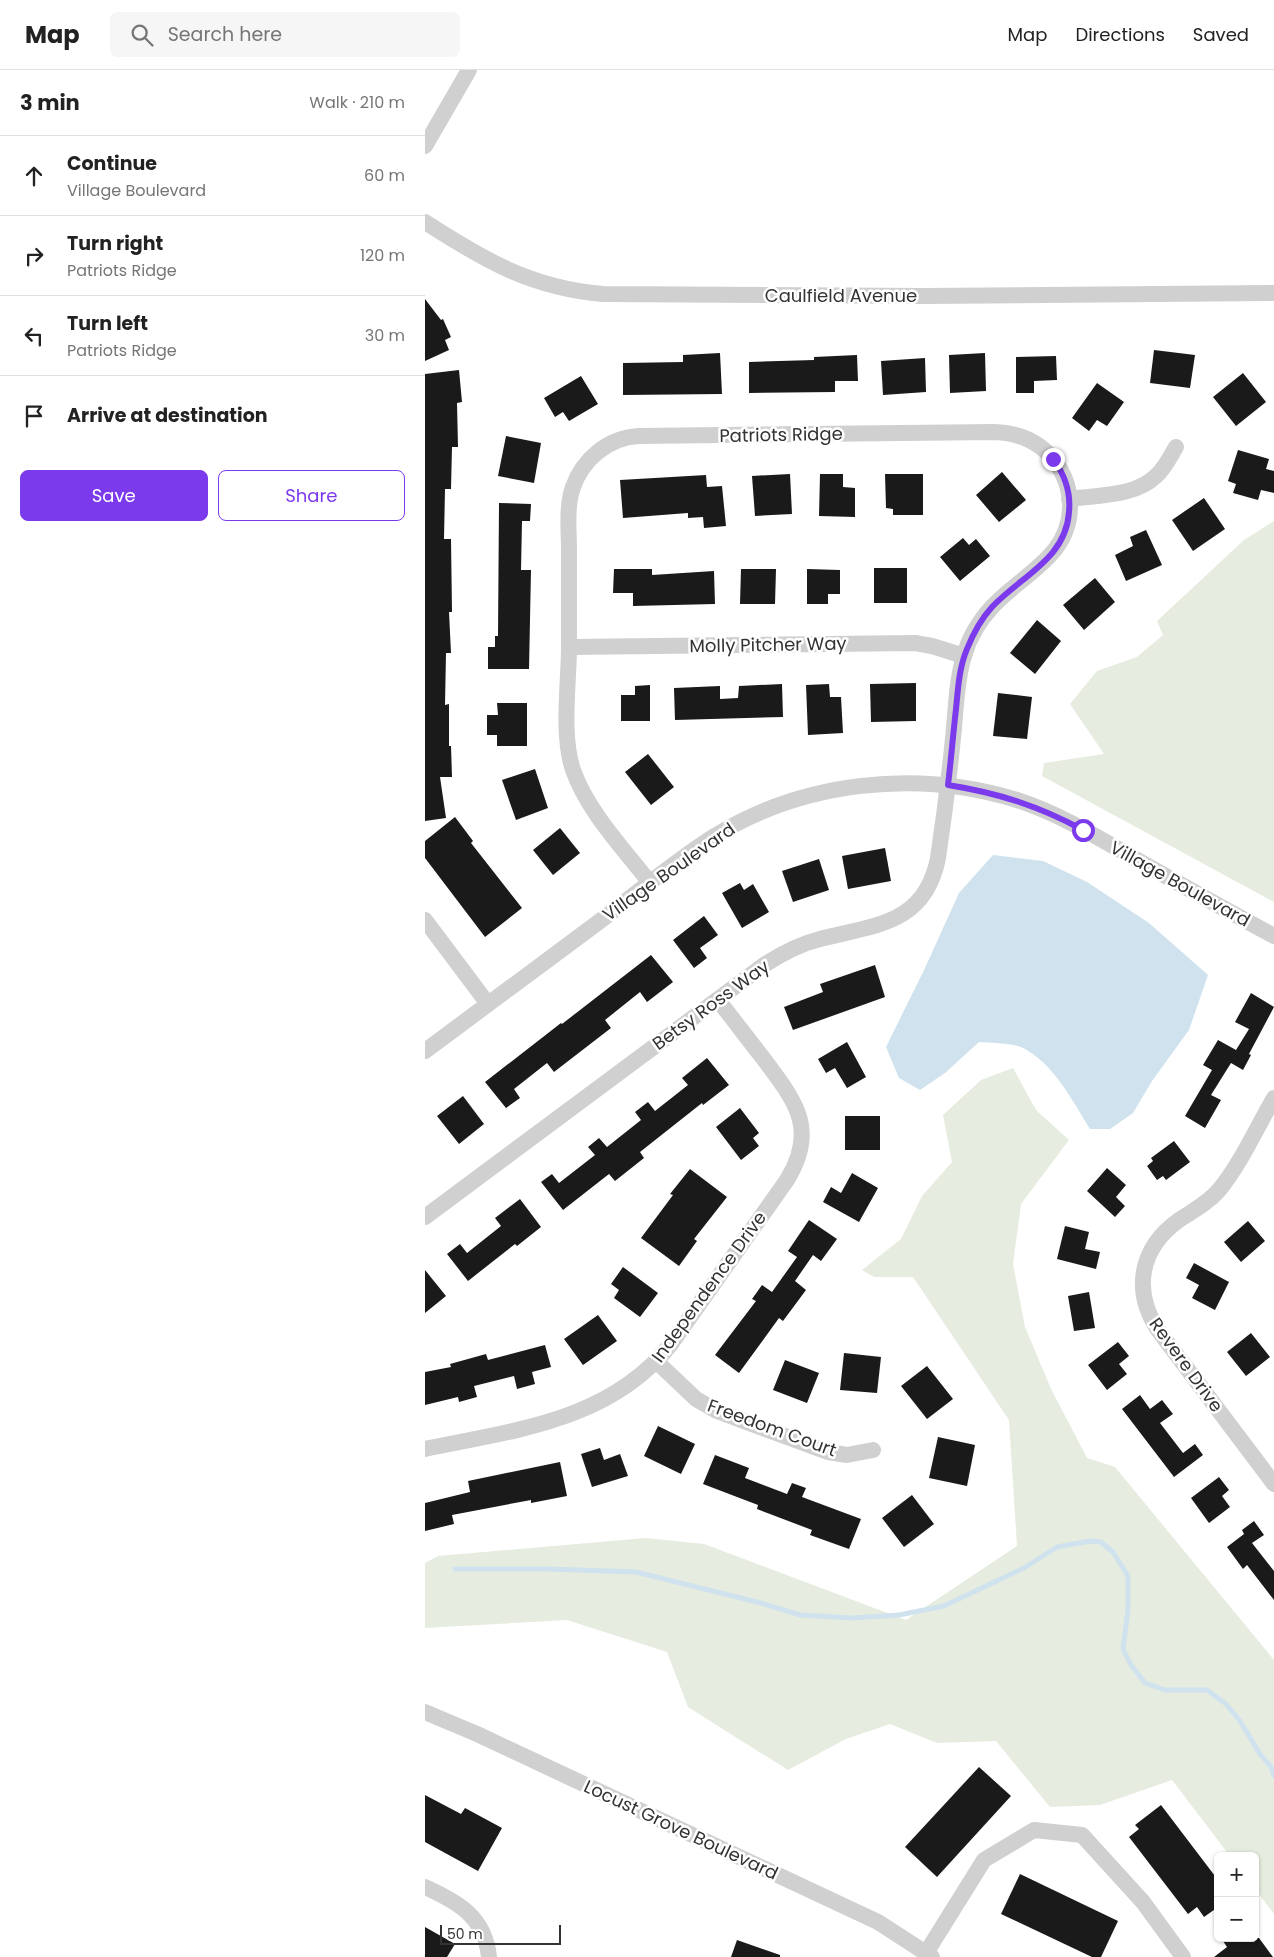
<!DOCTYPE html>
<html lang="en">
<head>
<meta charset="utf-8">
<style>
  :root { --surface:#fff; --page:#f6f6f6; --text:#222; --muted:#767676; --line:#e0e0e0; --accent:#7c3aed }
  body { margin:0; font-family:Poppins,sans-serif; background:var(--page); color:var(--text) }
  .controls { position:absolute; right:15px; bottom:15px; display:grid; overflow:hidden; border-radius:8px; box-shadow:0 1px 4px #0004 }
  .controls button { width:45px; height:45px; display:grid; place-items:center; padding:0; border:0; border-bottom:1px solid var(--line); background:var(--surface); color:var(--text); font:25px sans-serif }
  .scale { position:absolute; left:15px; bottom:12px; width:121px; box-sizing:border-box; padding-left:5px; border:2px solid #333; border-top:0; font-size:14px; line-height:18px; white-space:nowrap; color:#333; -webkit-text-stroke:4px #fff; paint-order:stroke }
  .stop { position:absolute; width:15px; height:15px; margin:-11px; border:4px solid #7c3aed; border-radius:50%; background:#fff }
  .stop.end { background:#7c3aed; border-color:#fff; box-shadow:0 1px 5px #0008 }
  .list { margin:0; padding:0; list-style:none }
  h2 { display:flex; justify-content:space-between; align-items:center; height:65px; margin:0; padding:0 20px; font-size:21px }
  h2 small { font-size:16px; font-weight:400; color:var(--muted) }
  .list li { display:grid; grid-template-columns:32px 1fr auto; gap:15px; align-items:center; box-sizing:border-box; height:80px; padding:0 20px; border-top:1px solid var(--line) }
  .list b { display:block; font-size:19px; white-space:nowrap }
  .list p { margin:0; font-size:16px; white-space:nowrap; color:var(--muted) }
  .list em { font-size:16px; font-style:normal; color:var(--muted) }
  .actions { display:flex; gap:10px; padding:15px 20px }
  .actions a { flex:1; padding:11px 0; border:1px solid var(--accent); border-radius:8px; text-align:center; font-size:18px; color:var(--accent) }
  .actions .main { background:var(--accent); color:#fff }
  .icon { flex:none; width:28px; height:28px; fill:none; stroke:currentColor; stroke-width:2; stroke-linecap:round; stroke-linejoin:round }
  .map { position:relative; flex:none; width:849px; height:1887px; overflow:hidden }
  header { display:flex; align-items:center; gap:30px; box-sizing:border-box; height:70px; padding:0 25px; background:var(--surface); border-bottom:1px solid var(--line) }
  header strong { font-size:24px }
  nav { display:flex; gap:28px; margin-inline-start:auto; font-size:18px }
  .search { width:350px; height:45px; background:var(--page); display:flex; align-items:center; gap:12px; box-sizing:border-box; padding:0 18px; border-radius:8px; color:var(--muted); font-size:19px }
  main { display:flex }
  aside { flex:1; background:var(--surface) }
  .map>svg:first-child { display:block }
  .green { fill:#e6ecdf }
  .water { fill:#cfe2ee }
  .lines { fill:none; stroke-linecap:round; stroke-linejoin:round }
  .stream { stroke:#cfe2ee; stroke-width:5 }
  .building { fill:#1a1a1a }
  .minor { stroke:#d0d0d0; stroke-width:16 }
  .route { stroke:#7c3aed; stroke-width:6 }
  .labels { text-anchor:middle; stroke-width:5; stroke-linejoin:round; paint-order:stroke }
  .street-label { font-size:18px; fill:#333; stroke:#fff }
</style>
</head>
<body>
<header>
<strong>Map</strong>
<div class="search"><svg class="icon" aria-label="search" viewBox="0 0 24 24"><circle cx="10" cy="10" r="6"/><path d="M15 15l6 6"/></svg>Search here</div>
<nav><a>Map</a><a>Directions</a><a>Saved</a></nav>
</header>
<main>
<aside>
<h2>3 min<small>Walk · 210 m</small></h2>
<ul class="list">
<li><svg class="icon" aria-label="ahead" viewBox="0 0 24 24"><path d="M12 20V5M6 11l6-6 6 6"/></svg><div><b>Continue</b><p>Village Boulevard</p></div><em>60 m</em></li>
<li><svg class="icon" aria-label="right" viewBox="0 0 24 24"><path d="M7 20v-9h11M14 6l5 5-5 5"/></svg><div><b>Turn right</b><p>Patriots Ridge</p></div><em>120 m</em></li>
<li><svg class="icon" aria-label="left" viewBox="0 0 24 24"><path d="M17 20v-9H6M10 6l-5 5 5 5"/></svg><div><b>Turn left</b><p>Patriots Ridge</p></div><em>30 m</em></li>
<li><svg class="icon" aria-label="arrive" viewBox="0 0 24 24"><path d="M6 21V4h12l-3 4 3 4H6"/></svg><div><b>Arrive at destination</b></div></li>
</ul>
<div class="actions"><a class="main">Save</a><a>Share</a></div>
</aside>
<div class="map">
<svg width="849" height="1887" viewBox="0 0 849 1887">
  <rect width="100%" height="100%" fill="#fff"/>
  <g class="green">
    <path d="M849,451V832L617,706L619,693L679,684L645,634L672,601L712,587L738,565L732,551L819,470Z"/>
    <path d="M588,998L611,1040L644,1070L596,1134L588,1194L600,1257L626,1319L662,1388L690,1397L849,1590V1844L830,1819V1786H805L747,1710L675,1735L625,1737L571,1671L512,1673L465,1654L421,1669L363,1700L263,1637L242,1582L142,1550L0,1558V1493L13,1486L221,1468L279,1474L481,1550L592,1476L584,1350L488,1207H449L437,1200L476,1169L497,1126L527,1092L518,1045L556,1010Z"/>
  </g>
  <path class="water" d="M568,785L618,791L662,812L724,853L783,905L764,960L727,1011L708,1043L685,1059H665C647,1030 628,992 596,977C587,973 565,973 554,972L520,1003L495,1020L474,1008L461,977L500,898L534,823Z"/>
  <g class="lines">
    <path class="stream" d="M30,1499H124L211,1502L336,1533L375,1545L427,1548L474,1545L519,1536L599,1498L632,1477L665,1471L676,1472L688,1482L703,1506V1540L698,1579L706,1595L720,1613L740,1620H782L801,1634L815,1651L835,1684L846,1697L849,1706"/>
  </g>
  <g class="building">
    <path d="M0,229L16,250L18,249L26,267L20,270L24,280L0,291Z"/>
    <path d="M729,280L770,285L765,318L725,313Z"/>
    <path d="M295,283L297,324L198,325V293L258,292V285Z"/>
    <path d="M560,283L561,321L525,323L524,285Z"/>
    <path d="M432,285L433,311H410V322L324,323V292L389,290V287Z"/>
    <path d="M631,286L632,310L609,311V323H591V287Z"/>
    <path d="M500,288L501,322L458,325L456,291Z"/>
    <path d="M34,300L37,332L32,333L33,377H27L26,419H20L19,469H26L27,542H24L26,583H21L20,635L24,634V676H26L27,707H15L21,748L0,751V304Z"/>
    <path d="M818,303L841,332L811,356L788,327Z"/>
    <path d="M156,306L173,334L144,351L138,342L130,347L119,328Z"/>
    <path d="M672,313L699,332L682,356L672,350L664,361L647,348Z"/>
    <path d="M81,366L116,373L109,413L73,406Z"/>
    <path d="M813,380L844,389L841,399L849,401V423L836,420L833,430L808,423L811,414L803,411Z"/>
    <path d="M577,402L601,430L574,452L551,425Z"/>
    <path d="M365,404L367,444L330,446L327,406Z"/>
    <path d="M395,404H418V417L430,418V447L394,446Z"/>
    <path d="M460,404H498V445H468V439L461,438Z"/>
    <path d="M281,405L282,417L297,416L301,456L279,458L278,447L263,448V443L198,448L195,410Z"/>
    <path d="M779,428L800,459L768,481L747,450Z"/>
    <path d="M74,433L106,434L105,451H97L96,500H106L104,599H63V577H70V566H73Z"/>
    <path d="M721,460L737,495L701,511L690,485L708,476L705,467Z"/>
    <path d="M538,468L544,475L551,469L565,486L535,511L515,487Z"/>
    <rect x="449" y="498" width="33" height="35"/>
    <path d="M189,499H227V505L289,501L290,534L208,536V523H188Z"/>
    <path d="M316,499H351L350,534H315Z"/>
    <path d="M382,499L415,500V524H403V534H382Z"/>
    <path d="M670,508L690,532L659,560L638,535Z"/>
    <path d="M612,550L636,571L610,604L585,583Z"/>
    <path d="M491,613V651L446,652L445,614Z"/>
    <path d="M357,614L358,647L250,650L249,618L295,616V629L313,628L314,616Z"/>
    <path d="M404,614L405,627H416L418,663L383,665L381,615Z"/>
    <path d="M225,615V651H196V625H210V616Z"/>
    <path d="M573,623L607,627L602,669L568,666Z"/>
    <path d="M72,633H102V676H72V665H62V645H73Z"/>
    <path d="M223,684L249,717L226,735L200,702Z"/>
    <path d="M110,699L123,738L91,750L77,710Z"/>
    <path d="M30,747L48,771L46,773L97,838L60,867L0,788V771Z"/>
    <path d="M135,758L155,783L128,805L108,780Z"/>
    <path d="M460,778L466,811L423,819L417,786Z"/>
    <path d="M394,789L404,820L368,832L357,801Z"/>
    <path d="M315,813L319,820L328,814L344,842L317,858L297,823Z"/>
    <path d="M279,846L293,865L275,878L282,888L269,898L248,870Z"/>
    <path d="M226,885L248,912L222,932L215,922L180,950L186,958L129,1002L122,993L89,1019L95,1028L81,1038L60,1012L136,953L137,954Z"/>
    <path d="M450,895L460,927L368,960L359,937L398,922L395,914Z"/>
    <path d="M826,923L849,937L824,984L826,985L818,1000L806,993L786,1025L796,1030L780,1058L760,1046L787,1000L778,995L793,970L811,980L824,959L810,952Z"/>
    <path d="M422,972L441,1007L422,1018L410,998L401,1003L393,989Z"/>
    <path d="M282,988L304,1015L278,1035L277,1033L215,1082L219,1088L190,1111L184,1104L138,1140L116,1112L127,1104L134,1113L170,1085L163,1077L174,1068L182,1077L216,1050L210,1042L223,1032L230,1041L263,1015L257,1008Z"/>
    <path d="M38,1026L59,1054L34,1074L12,1046Z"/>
    <path d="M315,1038L334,1063L328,1068L334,1076L316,1090L291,1057Z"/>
    <rect x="420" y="1046" width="35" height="34"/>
    <path d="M749,1071L765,1092L741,1110L738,1106L732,1110L722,1096L728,1091L726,1088Z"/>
    <path d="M682,1098L701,1115L691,1127L700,1136L690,1147L662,1121Z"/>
    <path d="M265,1099L302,1127L269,1169L272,1171L254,1196L216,1168L248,1125L245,1124Z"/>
    <path d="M427,1103L453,1118L434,1152L398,1132L406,1117L416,1123Z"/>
    <path d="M95,1129L116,1157L92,1176L90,1174L43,1211L22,1184L35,1174L42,1183L76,1156L70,1148Z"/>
    <path d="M384,1150L412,1169L396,1191L388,1185L370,1211L381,1220L358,1251L354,1248L314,1303L290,1285L331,1231L327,1229L337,1215L347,1222L372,1187L363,1181Z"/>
    <path d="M823,1151L840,1171L816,1192L799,1172Z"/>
    <path d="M640,1156L664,1162L660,1179L675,1182L671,1199L632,1189Z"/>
    <path d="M769,1193L804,1212L790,1240L767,1228L774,1215L761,1208Z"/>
    <path d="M198,1197L233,1223L215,1247L189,1228L194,1220L186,1214Z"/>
    <path d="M0,1200L21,1226L0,1243Z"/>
    <path d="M664,1222L670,1258L649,1261L643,1226Z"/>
    <path d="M173,1245L192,1271L158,1295L139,1269Z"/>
    <path d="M826,1263L845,1287L821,1306L802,1282Z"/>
    <path d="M693,1272L704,1286L694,1294L702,1304L682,1320L663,1295Z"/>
    <path d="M120,1275L126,1297L107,1302L110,1314L92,1319L89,1306L49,1316L52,1327L34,1332L33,1327L0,1335V1302L26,1297L25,1294L61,1284L63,1290Z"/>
    <path d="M419,1283L456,1287L452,1323L415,1320Z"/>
    <path d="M360,1290L394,1303L382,1333L348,1320Z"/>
    <path d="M502,1296L528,1329L502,1349L476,1316Z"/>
    <path d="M715,1325L725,1339L737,1330L748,1344L735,1353L758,1383L770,1374L778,1385L749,1407L697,1339Z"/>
    <path d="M233,1356L270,1374L256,1404L219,1386Z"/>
    <path d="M513,1367L550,1375L542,1416L504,1408Z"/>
    <path d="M175,1378L179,1390L195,1384L203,1406L167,1417L156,1384Z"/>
    <path d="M290,1385L324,1398L320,1408L362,1424L367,1413L381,1418L377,1427L436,1449L424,1479L385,1465L387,1460L332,1439L333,1435L278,1414Z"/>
    <path d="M135,1392L142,1426L106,1433V1430L27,1445L29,1454L0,1461V1433L45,1422L43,1411Z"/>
    <path d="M794,1407L804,1420L797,1426L805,1437L784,1453L766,1428Z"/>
    <path d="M487,1425L509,1454L479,1477L457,1448Z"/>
    <path d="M829,1451L839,1465L827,1473L849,1501V1530L822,1495L818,1499L802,1477L819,1464L817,1460Z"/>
    <path d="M554,1697L586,1726L512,1807L480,1777Z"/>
    <path d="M0,1725L36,1744L40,1738L77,1758L53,1801L0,1772Z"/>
    <path d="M736,1735L793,1810V1837L779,1847L772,1837L763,1844L704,1767L714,1759L710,1755Z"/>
    <path d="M595,1804L693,1851L676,1887H667L576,1844Z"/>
    <path d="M0,1857L30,1874L22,1887H0Z"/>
    <path d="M796,1868H834L848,1887H789L802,1877Z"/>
    <path d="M312,1870L355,1885V1887H306Z"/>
  </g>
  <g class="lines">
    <g class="minor">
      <path d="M0,76L44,0"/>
      <path d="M0,152C59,190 106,218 178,224L499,226L849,223"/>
      <path d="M644,429C673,425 709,427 731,406C740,398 745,387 751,377"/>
      <path d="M144,577L490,573L507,576L539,586"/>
      <path d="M0,850L63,934"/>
      <path d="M0,981C58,938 117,894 175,851C212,823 249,792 288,767C378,711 492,699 592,730C632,743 669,765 705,786C753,813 801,840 849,866"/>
      <path d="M849,1028C832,1057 815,1095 794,1120C783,1133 768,1141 754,1150C715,1178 707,1220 733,1260L849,1414"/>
      <path d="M0,1147L339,895C356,884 375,874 395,869C449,855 500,855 513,788C519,748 524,708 528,668C531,641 531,612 539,586C544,568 555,550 567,537C597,504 645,487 645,436C645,421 640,406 632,394C617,373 595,363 570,362L213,366C183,368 158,389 148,417C141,437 144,460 144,481C144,512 144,544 144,576C144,614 136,664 148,700C163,742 198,778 225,813"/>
      <path d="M231,1291L271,1329L292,1341L403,1382L422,1385L448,1380"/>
      <path d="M0,1379C90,1360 185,1351 246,1274L362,1110C394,1058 369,1030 338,988C323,969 308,949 293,930"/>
      <path d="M0,1642L52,1664L453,1852L507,1887"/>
      <path d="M0,1817C33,1832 60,1847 64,1887"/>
      <path d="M501,1883L559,1790L609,1760L657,1765L718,1832L758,1887"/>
    </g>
  </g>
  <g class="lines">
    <path class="route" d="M628,389C640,405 646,422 644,442C641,489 596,506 567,537C556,549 548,564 542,579C534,598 533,619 531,639C528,665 526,690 523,715C573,723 614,736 658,760"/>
  </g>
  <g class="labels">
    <g class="street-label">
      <text x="416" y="232">Caulfield Avenue</text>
      <text transform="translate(356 365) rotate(-1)" y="6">Patriots Ridge</text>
      <text transform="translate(343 575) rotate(-1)" y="6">Molly Pitcher Way</text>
      <text transform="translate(244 802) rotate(-35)" y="6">Village Boulevard</text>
      <text transform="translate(755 814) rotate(29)" y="6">Village Boulevard</text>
      <text transform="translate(286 935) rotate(-36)" y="6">Betsy Ross Way</text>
      <text transform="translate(284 1217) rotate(-54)" y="6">Independence Drive</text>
      <text transform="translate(761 1295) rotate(54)" y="6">Revere Drive</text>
      <text transform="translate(347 1358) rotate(20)" y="6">Freedom Court</text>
      <text transform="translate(256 1760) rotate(25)" y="6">Locust Grove Boulevard</text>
    </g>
  </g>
</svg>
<div class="controls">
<button>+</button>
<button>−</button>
</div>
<div class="scale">50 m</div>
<div class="stop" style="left:658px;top:760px"></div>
<div class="stop end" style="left:628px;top:389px"></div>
</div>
</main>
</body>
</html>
